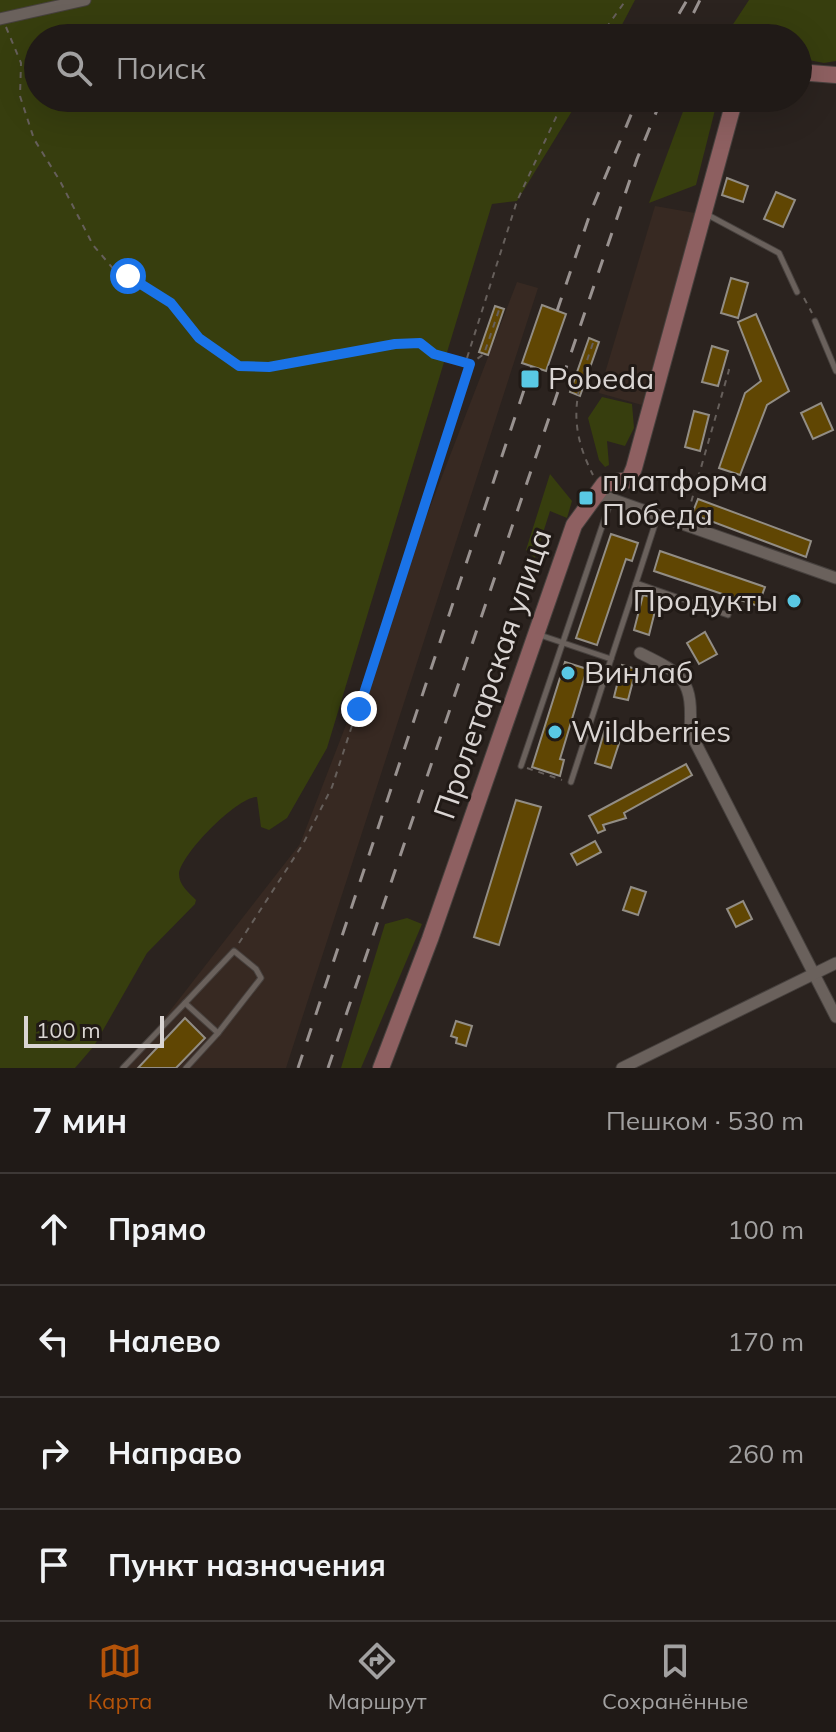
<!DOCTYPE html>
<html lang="ru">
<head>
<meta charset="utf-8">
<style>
  :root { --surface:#201a17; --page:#2d2724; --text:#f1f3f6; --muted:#a2a1a1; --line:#3d3836; --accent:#b45309 }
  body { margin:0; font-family:Mulish,sans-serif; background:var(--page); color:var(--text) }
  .scale { position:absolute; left:24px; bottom:20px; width:140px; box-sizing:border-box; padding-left:8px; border:4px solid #dad5d3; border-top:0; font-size:22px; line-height:28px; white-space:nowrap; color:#dad5d3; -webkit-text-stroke:6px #211a16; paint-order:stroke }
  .stop { position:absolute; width:24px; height:24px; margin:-18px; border:6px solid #1a73e8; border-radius:50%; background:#fff }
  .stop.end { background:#1a73e8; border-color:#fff; box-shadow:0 2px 8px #0008 }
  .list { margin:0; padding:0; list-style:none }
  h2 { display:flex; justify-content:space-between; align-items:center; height:104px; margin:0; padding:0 32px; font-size:34px }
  h2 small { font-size:26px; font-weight:400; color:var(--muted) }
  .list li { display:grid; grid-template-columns:52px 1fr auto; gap:24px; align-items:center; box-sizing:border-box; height:112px; padding:0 32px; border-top:2px solid var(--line) }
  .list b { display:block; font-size:30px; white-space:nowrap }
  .list em { font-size:26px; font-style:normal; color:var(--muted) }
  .icon { flex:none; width:44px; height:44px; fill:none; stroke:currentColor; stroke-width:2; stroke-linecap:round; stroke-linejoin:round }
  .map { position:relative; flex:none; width:836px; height:1068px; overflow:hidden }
  .search { position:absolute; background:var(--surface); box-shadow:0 8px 32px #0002; left:24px; right:24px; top:24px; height:88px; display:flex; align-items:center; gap:20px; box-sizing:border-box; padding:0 28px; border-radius:44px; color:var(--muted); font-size:30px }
  .sheet { height:552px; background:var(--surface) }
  nav { display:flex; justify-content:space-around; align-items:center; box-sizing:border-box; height:112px; border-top:2px solid var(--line); background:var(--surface); font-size:22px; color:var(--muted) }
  nav a { display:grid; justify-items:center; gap:4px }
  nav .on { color:var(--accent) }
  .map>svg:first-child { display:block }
  .built { fill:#372922 }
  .green { fill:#373e0e }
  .building { fill:#604603; stroke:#928d85; stroke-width:2 }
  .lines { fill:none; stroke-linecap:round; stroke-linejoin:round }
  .service-casing { stroke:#47413e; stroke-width:7 }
  .minor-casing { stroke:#47413e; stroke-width:13 }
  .secondary-casing { stroke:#47413e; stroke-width:18 }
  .path { stroke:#665f5b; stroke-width:2; stroke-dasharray:6 6; stroke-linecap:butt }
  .service { stroke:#6a615c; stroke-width:5 }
  .minor { stroke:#6a615c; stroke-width:11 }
  .secondary { stroke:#8e6061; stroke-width:16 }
  .rail { stroke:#999290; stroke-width:3; stroke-dasharray:14 14; stroke-linecap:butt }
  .route { stroke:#1a73e8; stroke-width:10 }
  .poi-dot { fill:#59c8e4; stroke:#211a16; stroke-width:3 }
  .labels { text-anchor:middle; stroke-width:6; stroke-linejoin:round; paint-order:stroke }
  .poi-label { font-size:30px; fill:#dad5d3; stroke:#211a16; text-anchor:start }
  .street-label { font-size:30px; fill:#dad5d3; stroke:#211a16 }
</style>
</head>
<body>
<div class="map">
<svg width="836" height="1068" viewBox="0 0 836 1068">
  <rect width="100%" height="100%" fill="#2b231f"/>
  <g class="built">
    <path d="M655,206L695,213L642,405L599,393Z"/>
    <path d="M517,282L538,288L286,1068H120L134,1057L300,844Z"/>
  </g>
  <g class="green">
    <path d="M0,0H635L615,38H38V98H580L517,201L492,204L327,748L287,818L269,830L261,827L257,797C237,797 181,854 179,874C179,885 189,893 196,900L195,904L147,953L94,1046L75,1068H0Z"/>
    <path d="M749,0H836V61L824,63L798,58V38H724Z"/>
    <path d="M688,98H718L696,185L649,203Z"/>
    <path d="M602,397L632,404L634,428L625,446L607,441L609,465L605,467L599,460L588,418Z"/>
    <path d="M550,474L572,501L567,518L550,511L535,558L526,550Z"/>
    <path d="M407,918L422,924L361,1068H341L385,924Z"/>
  </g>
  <g class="building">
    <path d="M727,178L748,186L743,202L722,195Z"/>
    <path d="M776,192L795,200L783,227L764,219Z"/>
    <path d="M731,278L748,283L738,318L721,313Z"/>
    <path d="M542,305L566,314L546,371L522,363Z"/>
    <path d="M495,306L504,309L488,355L479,352Z"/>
    <path d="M756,314L789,391L767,405L740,475L719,468L745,393L761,381L738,322Z"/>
    <path d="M589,338L599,342L580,396L570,392Z"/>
    <path d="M712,346L728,351L718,386L702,382Z"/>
    <path d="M821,403L833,430L813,439L801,413Z"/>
    <path d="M694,411L709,415L700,451L685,447Z"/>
    <path d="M698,499L811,541L806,557L692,514Z"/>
    <path d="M611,534L638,543L632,561L626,559L597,645L576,638Z"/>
    <path d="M660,551L765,587L758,606L654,571Z"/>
    <path d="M643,595L658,599L649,635L634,630Z"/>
    <path d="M705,632L717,654L699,664L687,643Z"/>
    <path d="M565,662L587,669L560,759L564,760L560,776L532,767Z"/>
    <path d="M622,665L636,669L628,700L614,697Z"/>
    <path d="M605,729L622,734L611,768L595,763Z"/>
    <path d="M686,764L692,775L624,813L626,818L603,825L605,830L598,833L589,816Z"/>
    <path d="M516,800L541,807L499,945L474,937Z"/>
    <path d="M595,841L601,852L577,865L571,854Z"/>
    <path d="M631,887L646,892L638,915L623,910Z"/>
    <path d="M743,901L752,919L736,927L727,909Z"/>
    <path d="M185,1018L205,1038L176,1068H138Z"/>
    <path d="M456,1021L472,1026L466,1046L456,1043L457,1038L451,1036Z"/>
  </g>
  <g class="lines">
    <defs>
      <g id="service">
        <path d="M708,215L779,253L797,292"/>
        <path d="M815,321L836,371"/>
        <path d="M636,583L658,515"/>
        <path d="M537,634L611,659L571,782"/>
        <path d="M611,659L636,583L728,615"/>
        <path d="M521,766L611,500"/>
        <path d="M185,1003L234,951L256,969L261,978L218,1033"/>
        <path d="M123,1068L185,1003L218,1033L186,1068"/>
      </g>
      <g id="minor">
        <path d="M0,19L85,0"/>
        <path d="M597,494L836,578"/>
        <path d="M640,653C685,675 693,680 690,732L836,1017"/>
        <path d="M622,1068L836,963"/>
      </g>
      <g id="secondary">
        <path d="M798,72L836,75"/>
        <path d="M381,1068L430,939L574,525L604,484L629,480L634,468L735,98"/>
      </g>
    </defs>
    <use href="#service" class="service-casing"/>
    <use href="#minor" class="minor-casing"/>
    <use href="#secondary" class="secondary-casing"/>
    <g class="path">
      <path d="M6,27L21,63L20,96L34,139L60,181L93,245L116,272L171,303L199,338L239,366L252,368L408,343H420L434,354L468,363"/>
      <path d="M599,38L626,0"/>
      <path d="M804,298L812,313"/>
      <path d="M593,343C575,394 567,424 593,475"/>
      <path d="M467,358L517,201L565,98"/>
      <path d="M688,513L729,370L723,369"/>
      <path d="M527,768L562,780"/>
      <path d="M239,943L303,844L332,787L470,364L484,354L499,310"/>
    </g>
    <use href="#service" class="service"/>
    <use href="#minor" class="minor"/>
    <use href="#secondary" class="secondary"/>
    <g class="rail">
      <path d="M665,38L687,0"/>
      <path d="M681,38L700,0"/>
      <path d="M557,311L591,211L638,98"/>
      <path d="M298,1068L532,366"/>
      <path d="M328,1068L637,159L662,98"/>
    </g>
  </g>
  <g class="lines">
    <path class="route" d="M128,276L171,303L199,338L239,366L269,367L395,344L420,343L434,354L470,364L359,709"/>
  </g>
  <g class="poi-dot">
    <rect x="520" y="369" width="20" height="20" rx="4"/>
    <rect x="578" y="490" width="16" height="16" rx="4"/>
    <circle cx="794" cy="601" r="8"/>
    <circle cx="568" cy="673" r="8"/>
    <circle cx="555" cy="732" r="8"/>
  </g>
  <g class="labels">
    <g class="poi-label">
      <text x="548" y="389">Pobeda</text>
      <text x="602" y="491">платформа<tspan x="602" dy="34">Победа</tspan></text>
      <text x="778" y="611" text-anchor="end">Продукты</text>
      <text x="584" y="683">Винлаб</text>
      <text x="571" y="742">Wildberries</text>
    </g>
    <g class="street-label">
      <text transform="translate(493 674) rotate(-71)" y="10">Пролетарская улица</text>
    </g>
  </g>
</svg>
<div class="scale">100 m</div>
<div class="stop" style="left:128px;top:276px"></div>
<div class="stop end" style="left:359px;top:709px"></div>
<div class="search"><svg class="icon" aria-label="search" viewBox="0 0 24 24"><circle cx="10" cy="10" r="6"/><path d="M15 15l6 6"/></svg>Поиск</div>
</div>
<section class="sheet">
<h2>7 мин<small>Пешком · 530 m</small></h2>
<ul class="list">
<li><svg class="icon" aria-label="ahead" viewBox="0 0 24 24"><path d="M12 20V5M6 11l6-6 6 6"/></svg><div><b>Прямо</b></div><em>100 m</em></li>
<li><svg class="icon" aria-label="left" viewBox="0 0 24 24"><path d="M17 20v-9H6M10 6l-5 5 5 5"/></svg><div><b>Налево</b></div><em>170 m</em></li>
<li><svg class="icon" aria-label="right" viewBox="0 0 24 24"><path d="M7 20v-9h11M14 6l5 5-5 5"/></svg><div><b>Направо</b></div><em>260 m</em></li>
<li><svg class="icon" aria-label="arrive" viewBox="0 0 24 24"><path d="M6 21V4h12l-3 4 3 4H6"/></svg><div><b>Пункт назначения</b></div></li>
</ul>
</section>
<nav>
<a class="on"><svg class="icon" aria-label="map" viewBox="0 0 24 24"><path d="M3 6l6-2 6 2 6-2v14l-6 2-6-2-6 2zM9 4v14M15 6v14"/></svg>Карта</a>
<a><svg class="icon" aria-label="directions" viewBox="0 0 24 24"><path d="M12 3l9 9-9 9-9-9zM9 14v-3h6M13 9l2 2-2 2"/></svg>Маршрут</a>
<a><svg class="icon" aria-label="saved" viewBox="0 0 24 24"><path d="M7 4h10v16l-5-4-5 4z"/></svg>Сохранённые</a>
</nav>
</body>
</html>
